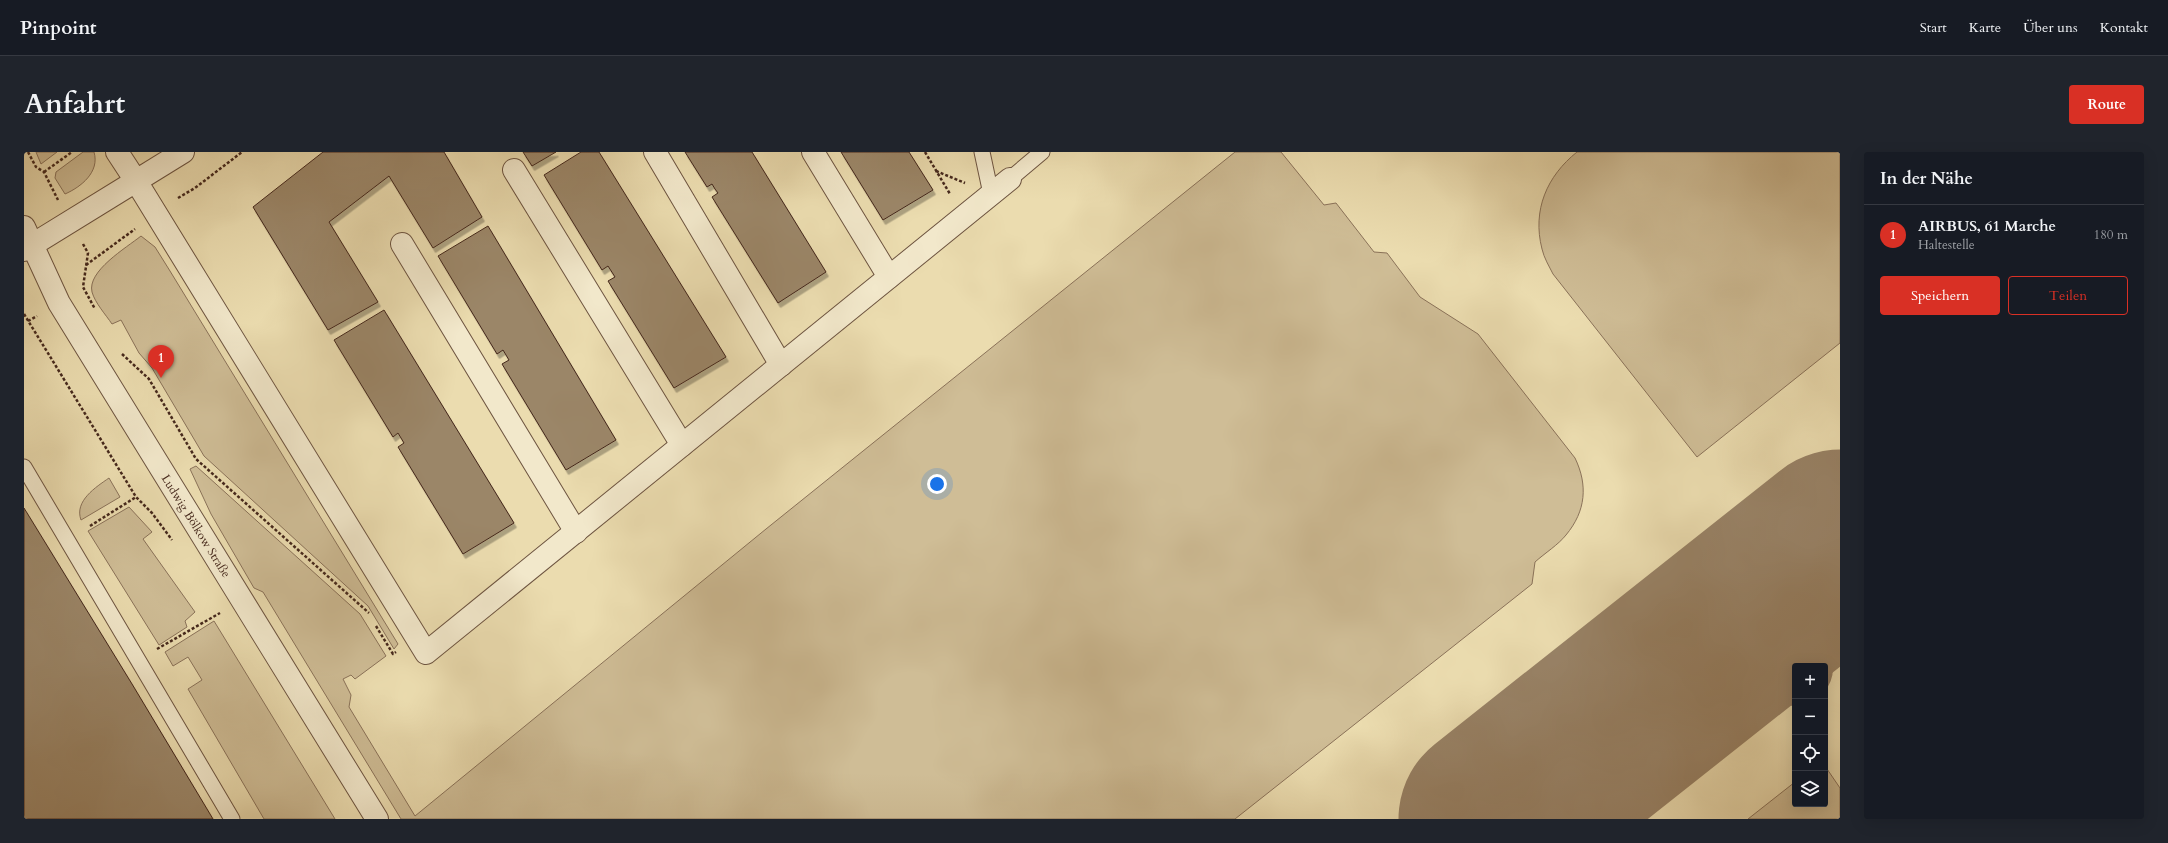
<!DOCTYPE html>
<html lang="de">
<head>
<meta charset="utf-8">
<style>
  :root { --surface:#171b24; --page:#20242c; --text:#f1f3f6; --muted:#9ea1a6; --line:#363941; --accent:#d93025 }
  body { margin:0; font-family:Cardo,serif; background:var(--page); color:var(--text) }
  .controls { position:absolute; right:12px; bottom:12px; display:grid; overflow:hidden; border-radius:4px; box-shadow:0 4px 16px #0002 }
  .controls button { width:36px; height:36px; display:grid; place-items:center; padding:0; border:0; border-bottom:1px solid var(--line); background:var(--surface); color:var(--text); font:20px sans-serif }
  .you { position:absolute; left:913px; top:332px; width:14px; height:14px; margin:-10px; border:3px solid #fff; border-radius:50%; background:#1a73e8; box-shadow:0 0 0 6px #1a73e833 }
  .badge { display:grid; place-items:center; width:26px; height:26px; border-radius:50%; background:var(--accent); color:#fff; font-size:13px; font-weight:700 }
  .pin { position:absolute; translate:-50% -33px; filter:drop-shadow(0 1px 2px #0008) }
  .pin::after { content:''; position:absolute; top:21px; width:14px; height:12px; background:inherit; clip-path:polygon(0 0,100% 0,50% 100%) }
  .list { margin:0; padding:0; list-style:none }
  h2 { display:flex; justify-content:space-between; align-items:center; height:52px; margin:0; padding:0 16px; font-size:17px }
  h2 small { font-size:13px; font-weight:400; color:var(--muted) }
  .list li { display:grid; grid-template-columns:26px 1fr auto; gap:12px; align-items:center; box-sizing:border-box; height:60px; padding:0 16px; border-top:1px solid var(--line) }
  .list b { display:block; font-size:15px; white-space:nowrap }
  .list p { margin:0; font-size:13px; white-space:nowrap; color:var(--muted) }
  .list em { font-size:13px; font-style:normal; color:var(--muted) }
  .actions { display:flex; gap:8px; padding:12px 16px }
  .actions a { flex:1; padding:9px 0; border:1px solid var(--accent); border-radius:4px; text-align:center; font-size:14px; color:var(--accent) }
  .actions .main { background:var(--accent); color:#fff }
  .icon { flex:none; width:22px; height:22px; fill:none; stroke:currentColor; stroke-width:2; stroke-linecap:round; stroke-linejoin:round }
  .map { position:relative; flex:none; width:1816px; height:667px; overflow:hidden; border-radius:4px }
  header { display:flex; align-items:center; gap:24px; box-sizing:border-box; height:56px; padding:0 20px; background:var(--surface); border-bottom:1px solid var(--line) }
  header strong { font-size:19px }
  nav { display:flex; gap:22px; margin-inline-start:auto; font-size:14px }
  .intro { display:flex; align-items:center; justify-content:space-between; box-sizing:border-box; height:96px; padding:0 24px }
  h1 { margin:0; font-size:28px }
  .button { padding:10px 18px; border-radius:4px; background:var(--accent); color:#fff; font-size:14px; font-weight:700 }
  main { display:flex; gap:24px; padding:0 24px }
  aside { flex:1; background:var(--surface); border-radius:4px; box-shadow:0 4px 16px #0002 }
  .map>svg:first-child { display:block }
  .green { fill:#cfbd96; stroke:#8a7259 }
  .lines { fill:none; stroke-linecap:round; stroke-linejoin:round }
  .taxiway { stroke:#988266; stroke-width:76 }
  .runway { stroke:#988266; stroke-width:191 }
  .building { fill:#9b8668; stroke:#45281c; filter:url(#shadow) }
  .lane-casing { stroke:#6e5541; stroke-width:17 }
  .street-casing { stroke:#6e5541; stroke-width:24 }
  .path { stroke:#45281c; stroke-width:2.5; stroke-dasharray:3 2; stroke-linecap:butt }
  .lane { stroke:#f2e8cb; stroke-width:15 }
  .street { stroke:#f2e8cb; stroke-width:22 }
  .labels { text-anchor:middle; stroke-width:3; stroke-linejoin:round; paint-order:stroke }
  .street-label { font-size:12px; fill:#45281c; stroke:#f2e8cb }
</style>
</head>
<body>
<header>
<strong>Pinpoint</strong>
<nav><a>Start</a><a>Karte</a><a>Über uns</a><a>Kontakt</a></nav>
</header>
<div class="intro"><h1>Anfahrt</h1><a class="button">Route</a></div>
<main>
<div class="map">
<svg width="1816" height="667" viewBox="0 0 1816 667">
  <defs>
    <filter id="shadow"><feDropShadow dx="2.5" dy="4.5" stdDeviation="0" flood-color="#0004"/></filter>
  </defs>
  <rect width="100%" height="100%" fill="#ebdcaf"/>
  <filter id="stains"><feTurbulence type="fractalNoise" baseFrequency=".005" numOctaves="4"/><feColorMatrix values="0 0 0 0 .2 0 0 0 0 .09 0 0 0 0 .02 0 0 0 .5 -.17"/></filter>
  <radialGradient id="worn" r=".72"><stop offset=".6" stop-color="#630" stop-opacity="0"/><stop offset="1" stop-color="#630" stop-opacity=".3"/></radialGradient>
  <g class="green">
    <path d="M12,0H33L17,12Z"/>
    <path d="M59,0H70C76,20 57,35 41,42L31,26L32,20Z"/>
    <path d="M1211,0H1257L1300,53L1312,51L1350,100L1363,101L1396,145L1454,182L1551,306C1564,333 1562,359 1542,383C1534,393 1521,401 1511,410L1508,432L1211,667H377L239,440L230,436L187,362L166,317L172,314L336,462L362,504L331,527L327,523L319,527L327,543L325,555L391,664L742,377Z"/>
    <path d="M1553,0H1816V191L1673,305L1529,122C1525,114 1520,106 1518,97C1508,58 1523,24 1553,0Z"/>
    <path d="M117,84L131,95L146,119L374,492L370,497L344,454L180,304L128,216L115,201L97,168L88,172C82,163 71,151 68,140C63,119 102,96 117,84Z"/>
    <path d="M85,326L96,345L57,368C50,349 72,335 85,326Z"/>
    <path d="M105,355L128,380L119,387L171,460L161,469L163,475L135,493L64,379Z"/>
    <path d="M190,469L311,667H240L164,537L178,528L164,505L149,514L141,500Z"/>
    <path d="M1801,614L1816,636V667H1724L1771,630V652H1801Z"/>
  </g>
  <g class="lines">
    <path class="taxiway" d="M1645,528C1691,508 1722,498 1771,516"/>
    <path class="runway" d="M1470,667L1816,393"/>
  </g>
  <g class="building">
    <path d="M299,0H420L458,65L409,96L365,24L305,70L354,150L304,178L229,55Z"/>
    <path d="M499,0H532L508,14Z"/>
    <path d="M557,0H575L702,205L650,236L584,129L591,125L584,114L578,118L520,23Z"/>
    <path d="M661,0H728L802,120L754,151L688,45L694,41L691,37L688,32L683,35Z"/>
    <path d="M817,0H885L909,38L859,68Z"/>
    <path d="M464,74L592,288L542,318L478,212L485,208L479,198L473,202L414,104Z"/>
    <path d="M360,158L490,371L439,402L374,295L380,291L374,281L369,285L310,188Z"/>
    <path d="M0,356L108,532L189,667H0Z"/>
  </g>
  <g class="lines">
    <defs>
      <g id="lane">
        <path d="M958,0L967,42"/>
        <path d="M986,27L1018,0"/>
        <path d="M0,315L208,667"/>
      </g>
      <g id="street">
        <path d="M93,0L112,29L159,0"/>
        <path d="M631,0L757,213"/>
        <path d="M789,0L865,125"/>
        <path d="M490,18L658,293"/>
        <path d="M0,75L35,151L353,667"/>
        <path d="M378,92L552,380"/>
        <path d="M0,98L112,29L402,501L986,27"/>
      </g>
    </defs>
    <use href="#lane" class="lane-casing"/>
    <use href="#street" class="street-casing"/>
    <g class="path">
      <path d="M4,0L12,15L20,20L34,48"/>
      <path d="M901,0L926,42"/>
      <path d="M912,19L941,31"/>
      <path d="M20,20L48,0"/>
      <path d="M154,46L171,36L218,0"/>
      <path d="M59,92L64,101L59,135L71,157"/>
      <path d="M62,113L111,77"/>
      <path d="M0,162L112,345L128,361L148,388"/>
      <path d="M4,169L13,164"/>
      <path d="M98,202L125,227L172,307L345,461"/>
      <path d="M66,374L112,345"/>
      <path d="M352,474L369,502L372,500"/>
      <path d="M133,497L196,461"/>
    </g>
    <use href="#lane" class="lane"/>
    <use href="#street" class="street"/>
  </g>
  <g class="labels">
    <g class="street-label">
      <text transform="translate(172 374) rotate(58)" y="4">Ludwig Bölkow Straße</text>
    </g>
  </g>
  <rect width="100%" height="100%" filter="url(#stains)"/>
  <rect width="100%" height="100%" fill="url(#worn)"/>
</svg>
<div class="controls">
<button>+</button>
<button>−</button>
<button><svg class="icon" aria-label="locate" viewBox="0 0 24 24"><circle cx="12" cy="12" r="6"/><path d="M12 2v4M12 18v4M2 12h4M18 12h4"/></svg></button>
<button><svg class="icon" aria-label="layers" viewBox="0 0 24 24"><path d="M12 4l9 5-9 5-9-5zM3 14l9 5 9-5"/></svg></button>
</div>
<div class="you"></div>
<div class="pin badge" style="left:137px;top:226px">1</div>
</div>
<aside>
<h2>In der Nähe<small></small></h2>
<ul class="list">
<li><span class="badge">1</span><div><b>AIRBUS, 61 Marche</b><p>Haltestelle</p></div><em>180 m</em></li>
</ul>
<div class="actions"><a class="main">Speichern</a><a>Teilen</a></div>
</aside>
</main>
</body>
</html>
